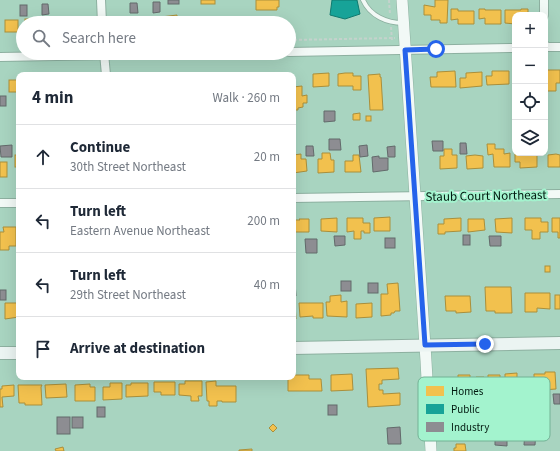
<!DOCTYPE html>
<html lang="en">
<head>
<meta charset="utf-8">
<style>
  :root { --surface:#fff; --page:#f2f2f3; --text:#1f2937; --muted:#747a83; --line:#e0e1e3 }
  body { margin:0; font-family:"Source Sans 3",sans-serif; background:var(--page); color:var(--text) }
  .controls { position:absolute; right:12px; top:12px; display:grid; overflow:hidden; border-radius:8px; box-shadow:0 4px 16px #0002 }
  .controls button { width:36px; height:36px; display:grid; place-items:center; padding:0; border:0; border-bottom:1px solid var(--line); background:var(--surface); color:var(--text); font:20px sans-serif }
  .stop { position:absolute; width:12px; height:12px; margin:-9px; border:3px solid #2563eb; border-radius:50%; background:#fff }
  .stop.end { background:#2563eb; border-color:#fff; box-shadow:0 1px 4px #0008 }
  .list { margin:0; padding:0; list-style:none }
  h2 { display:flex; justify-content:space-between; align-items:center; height:52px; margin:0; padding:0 16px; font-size:17px }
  h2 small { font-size:13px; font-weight:400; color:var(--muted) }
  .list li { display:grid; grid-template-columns:26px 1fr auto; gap:12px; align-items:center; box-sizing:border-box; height:64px; padding:0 16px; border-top:1px solid var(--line) }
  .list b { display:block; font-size:15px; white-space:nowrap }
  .list p { margin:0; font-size:13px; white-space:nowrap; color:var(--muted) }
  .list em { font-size:13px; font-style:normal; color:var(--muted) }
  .icon { flex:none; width:22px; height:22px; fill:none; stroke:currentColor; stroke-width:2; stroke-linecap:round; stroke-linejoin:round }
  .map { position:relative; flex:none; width:560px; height:451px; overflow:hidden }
  .search { position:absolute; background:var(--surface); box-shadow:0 4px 16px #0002; left:16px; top:16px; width:280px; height:44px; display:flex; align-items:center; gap:10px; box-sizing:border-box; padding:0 14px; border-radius:22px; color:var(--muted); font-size:15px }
  .panel { position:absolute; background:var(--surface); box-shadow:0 4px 16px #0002; left:16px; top:72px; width:280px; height:308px; border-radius:8px }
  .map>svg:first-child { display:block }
  .homes { fill:#f2c14e; stroke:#aa8f3b }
  .public { fill:#17a398; stroke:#107a6f }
  .industry { fill:#8d8d92; stroke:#636a6b }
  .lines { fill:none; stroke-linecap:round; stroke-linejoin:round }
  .service-casing { stroke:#8db0a0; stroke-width:5.5 }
  .minor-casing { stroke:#8db0a0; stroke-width:10 }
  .tertiary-casing { stroke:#8db0a0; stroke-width:12 }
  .secondary-casing { stroke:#8db0a0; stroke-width:14 }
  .path { stroke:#c4d2cc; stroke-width:2; stroke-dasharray:3 2; stroke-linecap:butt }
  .service { stroke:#f2f9f6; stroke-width:4 }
  .minor { stroke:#f2f9f6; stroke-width:8 }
  .tertiary { stroke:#f2f9f6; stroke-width:11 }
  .secondary { stroke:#ebf4f2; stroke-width:12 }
  .route { stroke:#2563eb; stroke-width:5 }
  .labels { text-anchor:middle; stroke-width:4; stroke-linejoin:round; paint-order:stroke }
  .street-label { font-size:13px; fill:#01190f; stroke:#a3f3ce }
  .key { fill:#a3f3ce; stroke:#72b295; stroke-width:1 }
  .key-label { font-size:11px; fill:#01190f }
</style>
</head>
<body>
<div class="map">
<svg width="560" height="451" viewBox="0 0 560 451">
  <rect width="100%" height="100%" fill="#a8d4c0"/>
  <g class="homes">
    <rect x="201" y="0" width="14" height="4"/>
    <path d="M256,0H279V7H277V10H256Z"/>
    <path d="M435,0H448L447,23H440V20H431V15H424V5L435,7Z"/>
    <path d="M451,9H458V11H474V24H458V19L451,20Z"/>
    <path d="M479,9H485V10H501V24H485V18L479,19Z"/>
    <path d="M521,9H528V15H515V24L505,23V10H521Z"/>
    <path d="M177,15V23H162L161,17Z"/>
    <path d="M131,17V23H117V18Z"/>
    <path d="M154,17V23H140V18Z"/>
    <path d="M83,18V23H67V19Z"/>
    <rect x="25" y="19" width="15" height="4"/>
    <rect x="47" y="19" width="13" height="4"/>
    <rect x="5" y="20" width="13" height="12"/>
    <path d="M546,70H560V83H556V91H545Z"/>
    <path d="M455,71L456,87H431L430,77H437V72Z"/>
    <path d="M492,71H509V84L487,85L486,76H492Z"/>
    <path d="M482,72V86L460,88V78H466V73Z"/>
    <path d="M329,73V86L313,87V74Z"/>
    <path d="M345,73H353V76H361V90H353V86H338V74Z"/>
    <path d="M380,74V77H381L383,110H370L368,75Z"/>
    <rect x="9" y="80" width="10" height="12"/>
    <path d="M302,86V96L307,95V103H303V107L298,108V110H294L293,87Z"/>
    <path d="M360,113V120H353V114Z"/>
    <rect x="366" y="116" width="5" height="5"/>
    <path d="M487,144H495V149H504V154L510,153V167H494L493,154L488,155Z"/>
    <path d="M444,149H452V155H457V168L440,169V156H444Z"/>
    <path d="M515,151V153H537V167L520,168V162H515Z"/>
    <path d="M322,153H330L331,160H334V172L318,173V159H322Z"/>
    <path d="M301,154V159H306L307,171L293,173V155Z"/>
    <path d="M556,154L560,155V167H548V155Z"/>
    <rect x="15" y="155" width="4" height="12"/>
    <path d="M353,155H359L361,172H345V161H353Z"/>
    <path d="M475,155L483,156V168L467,169L466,156Z"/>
    <rect x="0" y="162" width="7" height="15"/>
    <path d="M390,217V231H374V218Z"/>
    <path d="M337,218V232L321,231V219Z"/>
    <path d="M347,218H363V223H370V233H364V231H361V239H354V231L347,232Z"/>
    <path d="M461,218V231L445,232V234H438V224H444V219Z"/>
    <path d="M512,218V233L496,232L495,219Z"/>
    <path d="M525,218H541V222H548V232H540V239H532V230H525Z"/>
    <path d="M552,218H560V238H558V232H552Z"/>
    <path d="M299,219H309V232H293V220H300Z"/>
    <path d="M468,219H484L485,230L468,232Z"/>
    <path d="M3,227H16V246H9V250H0V232H4Z"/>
    <rect x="545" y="266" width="5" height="6"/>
    <path d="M398,283L400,311H395L394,313H391V315L381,316V294H388L387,284Z"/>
    <path d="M485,287H511L512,313H495V311H486Z"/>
    <path d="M525,293H550V309L537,308V312H525Z"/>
    <path d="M341,295V302L347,301V317L327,316L326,302H330V296Z"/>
    <rect x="555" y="295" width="5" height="14"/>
    <path d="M445,296H470L471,312L456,313V311H446Z"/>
    <path d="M5,303H19V317L5,319Z"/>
    <path d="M299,303H323V318H313V316L300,317Z"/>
    <path d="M372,303V317L356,318V304Z"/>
    <path d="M293,304H295L296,319H293Z"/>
    <path d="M398,368L399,379L382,380V384H379V390H383V394L400,393V405L368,407L366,369Z"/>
    <path d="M545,372H555L556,389L542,390V396H534V374H545Z"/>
    <path d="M517,373V378H524V384H529V394L505,393V374Z"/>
    <path d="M352,374L353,390L331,391V375Z"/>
    <path d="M293,375H309V379H321L322,391H288V377H293Z"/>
    <path d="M458,375H470V394H466L465,409H453V398H455V394H452L451,379H458Z"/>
    <path d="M488,375H500V393L476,395V377H484V379H488Z"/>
    <path d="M185,381H202V396H198L199,401H191V396L179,395V384H185Z"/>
    <path d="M216,381V386H236V402H222V401H217V406H209V401H207L206,382Z"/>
    <path d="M154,382H175V395H161V392H154Z"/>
    <path d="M110,383H122V399L103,400V387H110Z"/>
    <path d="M131,383H148V396L126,397V385H131Z"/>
    <path d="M66,384L67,397L46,398L45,385Z"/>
    <path d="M90,384V387H95V401H75V385Z"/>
    <path d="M14,385V396L2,397L3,407H0V389H2V386Z"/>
    <path d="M18,385H42L41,387L42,405H25V403H19Z"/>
    <path d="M273,424L277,428L273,432L269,428Z"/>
    <path d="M456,444H465L466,451H454V448H456Z"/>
    <path d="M63,447L64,451H56L55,449Z"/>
    <path d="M252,449V451H239V450Z"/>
  </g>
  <path class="public" d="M332,0H357L360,14L345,19L330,15Z"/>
  <g class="industry">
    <rect x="168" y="0" width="11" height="4"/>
    <path d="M153,2H160V12L153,13Z"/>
    <path d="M130,3H137L138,13H130Z"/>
    <path d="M42,4H48L49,14L42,15Z"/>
    <rect x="20" y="5" width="7" height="11"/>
    <rect x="0" y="96" width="6" height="10"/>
    <path d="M324,111H335V121L324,122Z"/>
    <path d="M329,139H340L341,150H329Z"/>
    <path d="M432,141H443V151H433Z"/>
    <path d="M460,143H466L467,154H460Z"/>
    <path d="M12,145V157H1L0,146Z"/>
    <path d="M367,145L368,156L360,157L359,146Z"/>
    <path d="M306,146H313L314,156H306Z"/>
    <path d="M395,146V157H388L387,147Z"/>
    <path d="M379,156V158H388V170L373,172L372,157Z"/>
    <rect x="463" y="235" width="7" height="10"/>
    <path d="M334,236H345V245L335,246Z"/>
    <path d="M489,236H501V246H490Z"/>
    <rect x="385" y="238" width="10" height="10"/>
    <path d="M305,239H317V253H306Z"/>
    <rect x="341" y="281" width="10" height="10"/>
    <path d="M293,282H295L296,296H293Z"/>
    <rect x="368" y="283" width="10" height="10"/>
    <rect x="0" y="290" width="6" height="10"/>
    <path d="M553,394H560V404H554Z"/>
    <rect x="328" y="405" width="9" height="10"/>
    <rect x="97" y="407" width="8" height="10"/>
    <rect x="57" y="417" width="13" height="17"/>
    <rect x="72" y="417" width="11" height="11"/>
    <path d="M400,427L401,444H388L387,428Z"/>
    <path d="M525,429H536L535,445H524Z"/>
    <path d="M495,434H507V446L495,445Z"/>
  </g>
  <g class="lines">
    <defs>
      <path id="service" d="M363,0C370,16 387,23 403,23"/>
      <g id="minor">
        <path d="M101,0L102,23"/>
        <path d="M544,0V15"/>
        <path d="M545,45V47H560"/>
        <path d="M289,52L515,48"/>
        <path d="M104,53L106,75"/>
        <path d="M0,57L226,53"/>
        <path d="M293,198L560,194"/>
        <path d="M0,203H19"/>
      </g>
      <path id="tertiary" d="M402,0L426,361L431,451"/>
      <g id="secondary">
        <path d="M293,348L560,343"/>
        <path d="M0,353H19"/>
      </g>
    </defs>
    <use href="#service" class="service-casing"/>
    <use href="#minor" class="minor-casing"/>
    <use href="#tertiary" class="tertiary-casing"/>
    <use href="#secondary" class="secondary-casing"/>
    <g class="path">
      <path d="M389,0L390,15"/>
      <path d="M391,27L392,41"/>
      <path d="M289,40L395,38"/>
    </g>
    <use href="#service" class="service"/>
    <use href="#minor" class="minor"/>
    <use href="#tertiary" class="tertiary"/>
    <use href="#secondary" class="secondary"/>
  </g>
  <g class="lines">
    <path class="route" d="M436,49L405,50L425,345L485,344"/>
  </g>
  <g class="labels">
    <g class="street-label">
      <text transform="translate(486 195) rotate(-1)" y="5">Staub Court Northeast</text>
    </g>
  </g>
  <rect x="418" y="377" width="132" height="64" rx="6" class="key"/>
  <rect x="426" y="386" width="18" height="10" fill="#f2c14e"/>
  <rect x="426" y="404" width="18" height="10" fill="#17a398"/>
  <rect x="426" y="422" width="18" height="10" fill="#8d8d92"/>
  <g class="key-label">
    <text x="451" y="395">Homes</text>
    <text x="451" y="413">Public</text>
    <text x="451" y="431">Industry</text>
  </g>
</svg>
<div class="controls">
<button>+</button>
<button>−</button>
<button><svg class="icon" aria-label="locate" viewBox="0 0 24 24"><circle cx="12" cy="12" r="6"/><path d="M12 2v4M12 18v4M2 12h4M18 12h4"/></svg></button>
<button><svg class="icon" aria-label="layers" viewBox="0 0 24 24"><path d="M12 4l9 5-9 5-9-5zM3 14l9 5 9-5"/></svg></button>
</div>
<div class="stop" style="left:436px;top:49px"></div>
<div class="stop end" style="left:485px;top:344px"></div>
<div class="search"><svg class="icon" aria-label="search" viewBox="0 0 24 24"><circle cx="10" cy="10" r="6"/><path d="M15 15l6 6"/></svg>Search here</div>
<section class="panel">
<h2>4 min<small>Walk · 260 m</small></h2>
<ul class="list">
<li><svg class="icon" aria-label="ahead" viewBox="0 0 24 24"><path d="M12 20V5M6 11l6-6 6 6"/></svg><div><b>Continue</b><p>30th Street Northeast</p></div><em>20 m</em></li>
<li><svg class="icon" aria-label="left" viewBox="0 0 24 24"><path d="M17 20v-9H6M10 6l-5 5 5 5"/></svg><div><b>Turn left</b><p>Eastern Avenue Northeast</p></div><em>200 m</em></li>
<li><svg class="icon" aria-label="left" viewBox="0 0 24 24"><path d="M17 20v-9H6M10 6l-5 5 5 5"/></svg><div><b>Turn left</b><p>29th Street Northeast</p></div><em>40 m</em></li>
<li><svg class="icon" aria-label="arrive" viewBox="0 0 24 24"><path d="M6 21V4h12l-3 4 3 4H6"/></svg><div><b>Arrive at destination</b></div></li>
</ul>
</section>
</div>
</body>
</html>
